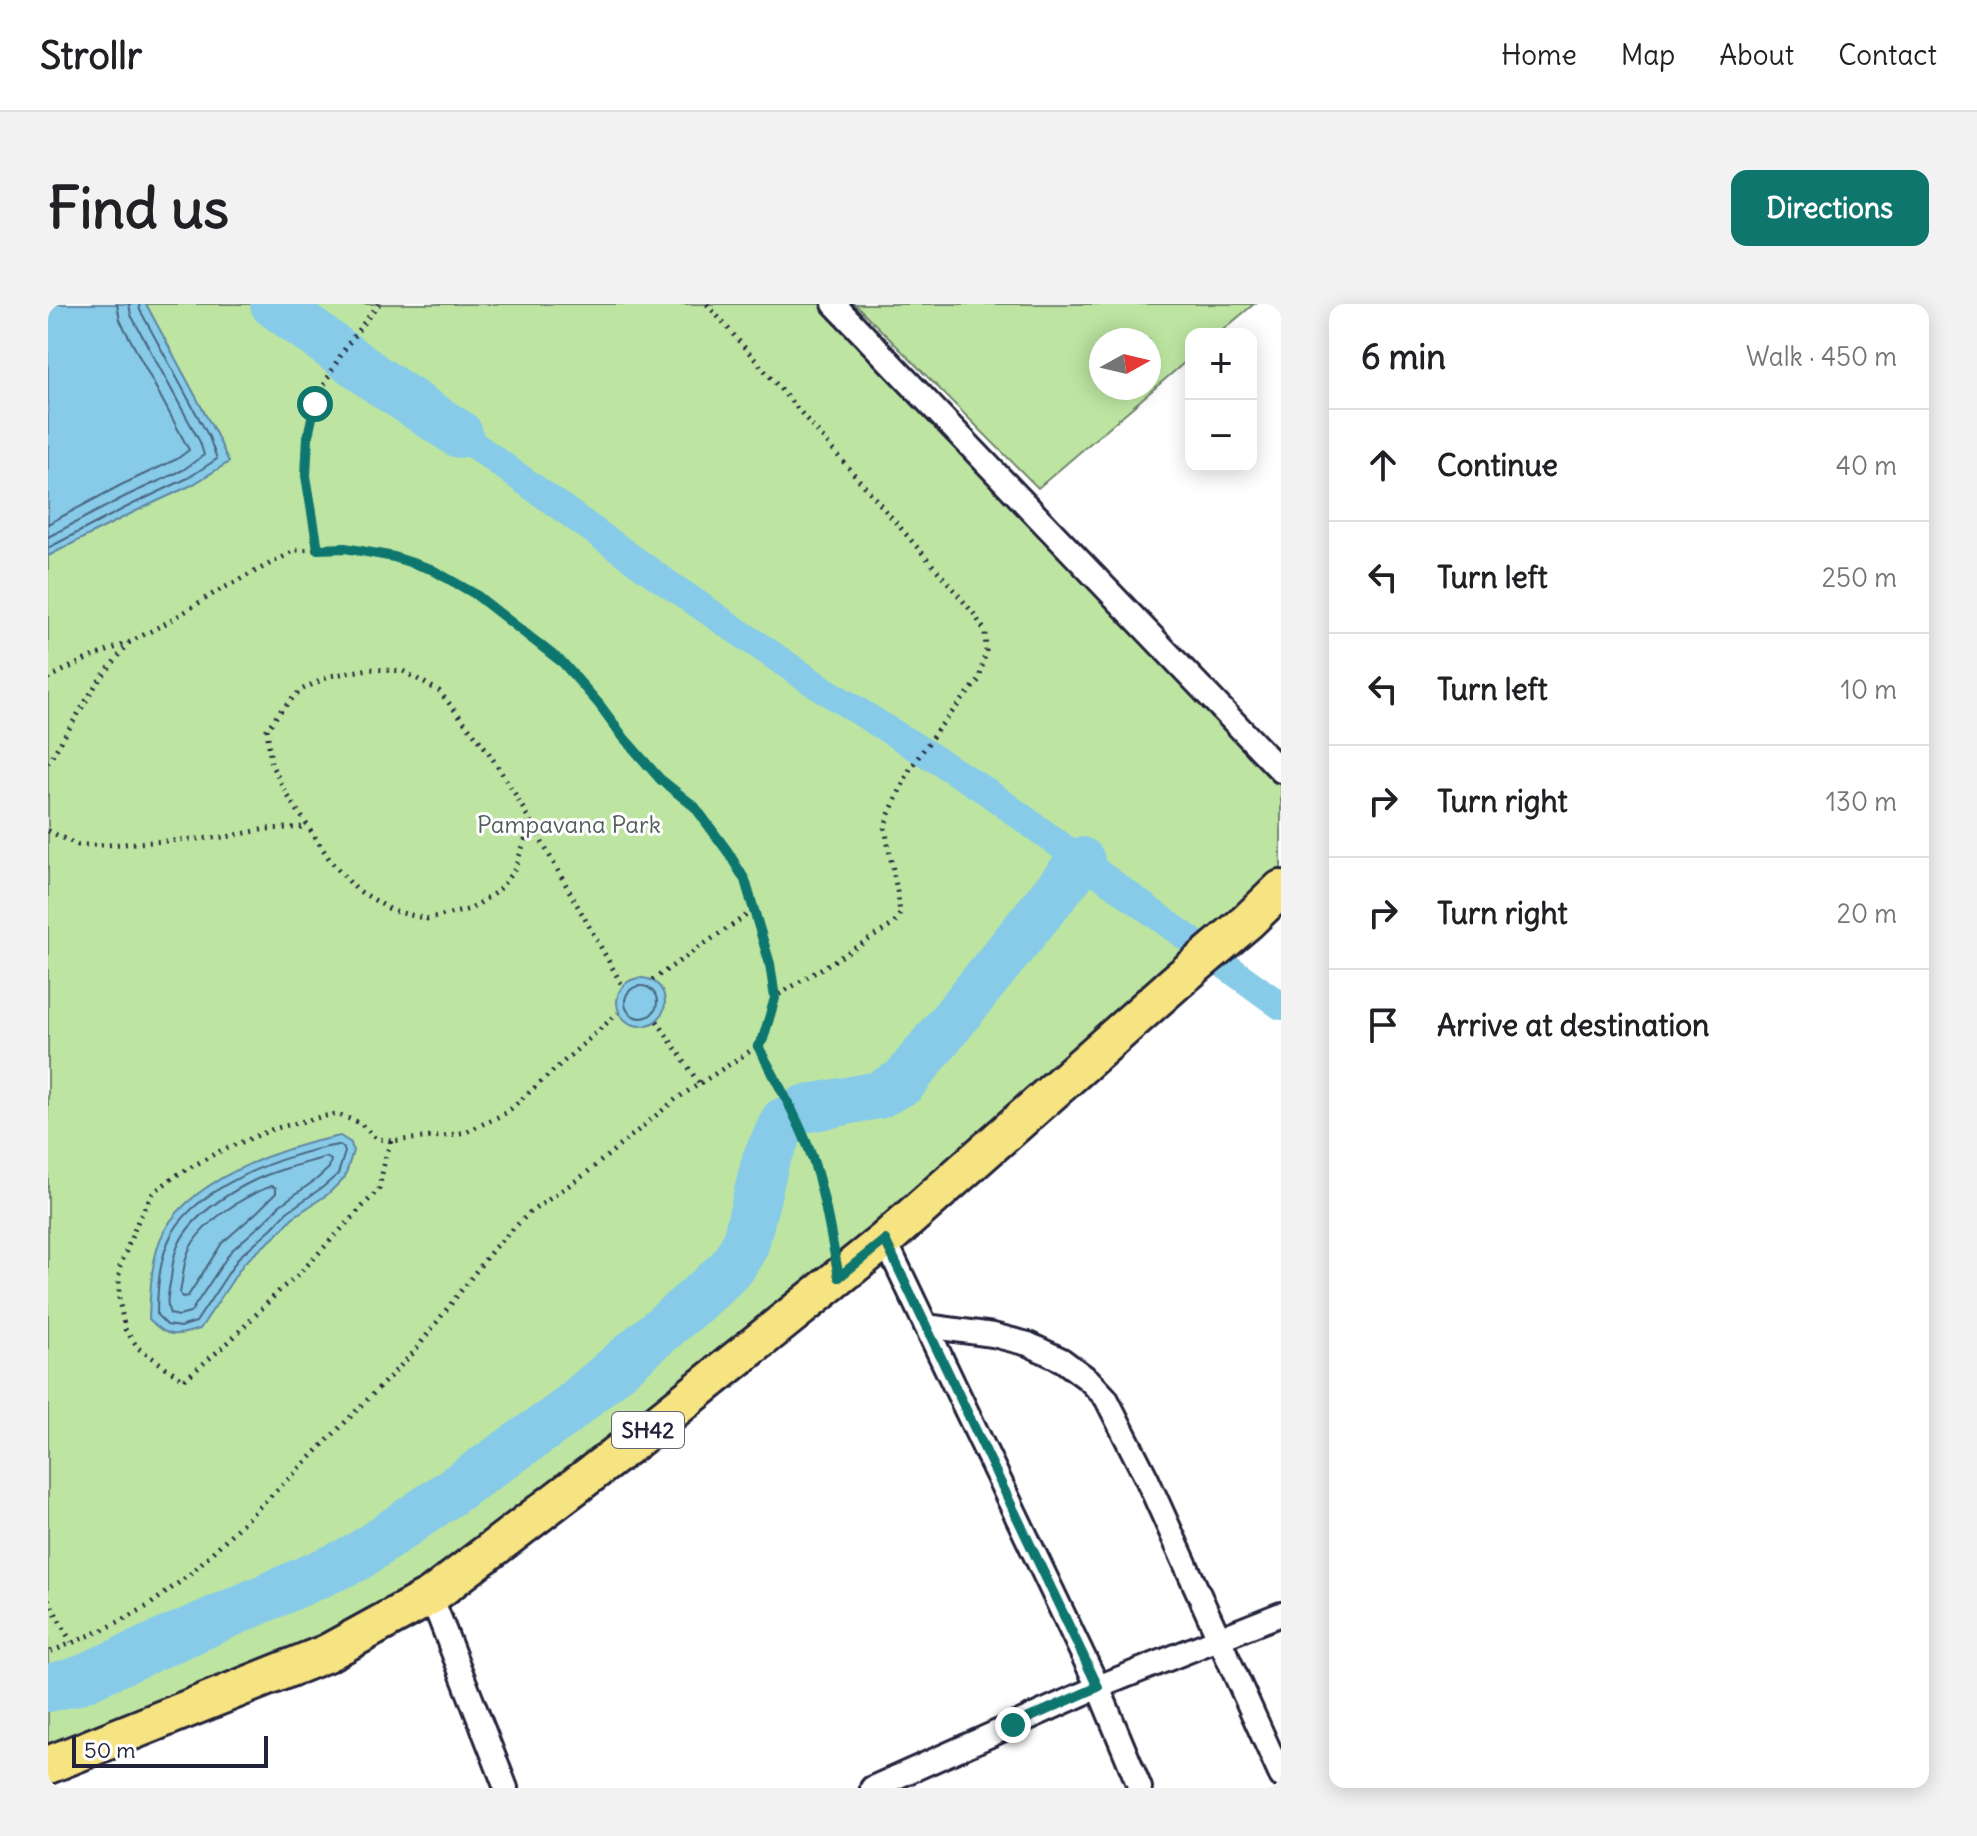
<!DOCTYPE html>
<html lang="en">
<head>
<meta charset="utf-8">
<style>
  :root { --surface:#fff; --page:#f2f2f2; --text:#202124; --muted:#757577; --line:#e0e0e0; --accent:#0f766e }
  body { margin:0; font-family:Delius,sans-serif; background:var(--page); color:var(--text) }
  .controls { position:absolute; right:24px; top:24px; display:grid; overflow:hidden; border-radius:16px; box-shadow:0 4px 20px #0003 }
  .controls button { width:72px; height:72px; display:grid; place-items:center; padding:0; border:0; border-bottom:2px solid var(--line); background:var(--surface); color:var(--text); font:40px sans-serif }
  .compass { position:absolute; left:1041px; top:24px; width:72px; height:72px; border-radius:50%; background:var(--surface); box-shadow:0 4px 20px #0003; rotate:82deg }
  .scale { position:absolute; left:24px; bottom:20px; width:196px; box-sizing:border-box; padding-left:8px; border:4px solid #22223b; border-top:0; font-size:22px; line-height:28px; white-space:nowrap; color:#22223b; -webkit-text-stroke:6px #fff; paint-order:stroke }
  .stop { position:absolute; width:24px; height:24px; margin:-18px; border:6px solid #0f766e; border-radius:50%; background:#fff }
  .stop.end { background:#0f766e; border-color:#fff; box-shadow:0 2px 8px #0008 }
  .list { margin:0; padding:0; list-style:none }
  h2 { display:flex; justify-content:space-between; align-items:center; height:104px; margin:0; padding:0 32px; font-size:34px }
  h2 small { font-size:26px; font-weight:400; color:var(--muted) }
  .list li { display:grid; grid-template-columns:52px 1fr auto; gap:24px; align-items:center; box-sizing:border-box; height:112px; padding:0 32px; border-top:2px solid var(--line) }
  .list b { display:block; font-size:30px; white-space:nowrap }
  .list em { font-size:26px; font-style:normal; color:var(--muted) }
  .icon { flex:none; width:44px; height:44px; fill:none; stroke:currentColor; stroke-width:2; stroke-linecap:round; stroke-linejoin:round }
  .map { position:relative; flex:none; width:1233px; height:1484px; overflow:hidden; border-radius:16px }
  header { display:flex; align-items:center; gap:48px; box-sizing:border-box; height:112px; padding:0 40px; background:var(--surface); border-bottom:2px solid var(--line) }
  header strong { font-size:38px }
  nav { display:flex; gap:44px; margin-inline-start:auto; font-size:28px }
  .intro { display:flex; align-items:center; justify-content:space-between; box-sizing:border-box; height:192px; padding:0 48px }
  h1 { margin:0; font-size:56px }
  .button { padding:20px 36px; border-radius:16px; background:var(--accent); color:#fff; font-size:28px; font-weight:700 }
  main { display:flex; gap:48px; padding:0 48px }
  aside { flex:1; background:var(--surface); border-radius:16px; box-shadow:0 4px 20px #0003 }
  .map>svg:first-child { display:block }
  .green { fill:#bde5a1; stroke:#70846e; stroke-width:2; fill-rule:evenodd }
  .water { fill:#87cbe8; stroke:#5f87a3; stroke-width:2 }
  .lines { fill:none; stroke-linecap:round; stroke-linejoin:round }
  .shore { stroke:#4a6680; stroke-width:2 }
  .canal { stroke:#87cbe8; stroke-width:28 }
  .river { stroke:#87cbe8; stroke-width:48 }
  .street-casing { stroke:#22223b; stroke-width:28 }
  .primary-casing { stroke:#22223b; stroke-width:42 }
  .path { stroke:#22223b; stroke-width:5; stroke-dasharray:2 6; stroke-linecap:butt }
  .street { stroke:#fff; stroke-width:22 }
  .primary { stroke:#f6e381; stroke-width:36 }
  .route { stroke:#0f766e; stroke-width:10 }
  .labels { text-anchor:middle; stroke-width:6; stroke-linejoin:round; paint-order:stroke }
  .shield { fill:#fff; stroke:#646476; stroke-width:2 }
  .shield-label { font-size:22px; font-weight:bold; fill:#22223b }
  .park-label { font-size:24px; fill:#505c5a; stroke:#fff }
</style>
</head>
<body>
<header>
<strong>Strollr</strong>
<nav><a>Home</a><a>Map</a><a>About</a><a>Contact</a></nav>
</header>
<div class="intro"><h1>Find us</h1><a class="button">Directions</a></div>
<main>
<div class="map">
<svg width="1233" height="1484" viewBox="0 0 1233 1484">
  <rect width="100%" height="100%" fill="#fff"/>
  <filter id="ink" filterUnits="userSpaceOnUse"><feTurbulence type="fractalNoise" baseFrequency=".0125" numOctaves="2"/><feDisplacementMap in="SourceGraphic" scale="16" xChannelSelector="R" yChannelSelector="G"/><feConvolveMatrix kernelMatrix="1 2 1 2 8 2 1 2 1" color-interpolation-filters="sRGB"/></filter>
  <g filter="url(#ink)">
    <g class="green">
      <path d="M0,0H786L1233,467V585L383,1292L0,1461Z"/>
      <path d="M807,0H1206L1170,30H1143V53L990,184ZM1053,36H1101V84H1053Z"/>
    </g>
    <g class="water">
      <path d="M0,0H98L168,130L181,158L144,181L86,208L0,252Z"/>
      <circle cx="593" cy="698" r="24"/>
      <path d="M292,832L303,839L305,847L297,873L280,890L244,914L230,930L196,959L152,1025C127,1032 120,1035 101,1015C102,989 103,960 112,936C136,876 235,843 292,832Z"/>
    </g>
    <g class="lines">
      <g class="shore">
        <path d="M0,220L73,181L129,155L141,146L72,16L69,0"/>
        <path d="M0,233L78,192L135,166L156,151L152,138L83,11L81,0"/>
        <path d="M0,244L83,201L140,174L169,155L161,133L92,6L91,0"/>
        <circle cx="593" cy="698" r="16"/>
        <path d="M290,841L295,843L297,848L290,870L275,883L239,908L224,924L191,953L148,1018L132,1023L119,1021L109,1011C109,988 111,960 120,938C142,884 236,850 290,841Z"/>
        <path d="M278,853L283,856L281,864L269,875L232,901L217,917L183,947L142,1009L131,1012L122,1010C117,1000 121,986 123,974C124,964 125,953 129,944C140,914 180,889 207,876C229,865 255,860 278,853Z"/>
        <path d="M224,882L228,884V889L209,908L174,939L140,992L134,993L132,989C135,975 135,959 141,946C153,919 197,891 224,882Z"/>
      </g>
      <path class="canal" d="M411,130L616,277L767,380L938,487L1233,702"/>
      <g class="river">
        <path d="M226,0L331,77L411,130"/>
        <path d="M756,805L830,791L855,778L1033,557"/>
        <path d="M0,1384L26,1378L308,1254L513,1112L662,984L684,963L697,941L718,855L736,817"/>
      </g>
      <defs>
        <g id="street">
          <path d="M786,0L1233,467"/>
          <path d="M837,936L1050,1383L1092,1484"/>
          <path d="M878,1022L945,1031L980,1040L1014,1056L1041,1076L1058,1094L1099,1175L1233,1472"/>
          <path d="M383,1292L458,1484"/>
          <path d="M824,1484L1050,1383L1233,1310"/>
        </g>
        <path id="primary" d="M0,1461L279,1349L383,1292L598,1128L837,936L1128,678L1200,617L1233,585"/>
      </defs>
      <use href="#street" class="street-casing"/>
      <use href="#primary" class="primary-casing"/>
      <g class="path">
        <path d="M659,0L901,280L926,310L937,327L938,347L931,376L890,425L862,465L840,512L837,524L850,592L852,610L846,620L727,693"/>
        <path d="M270,245C266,221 260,196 258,172C254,103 289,50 331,0"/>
        <path d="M0,374L41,354L82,338L122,317L168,288L248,246L297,244L346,253L383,265L427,290L515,359L551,400L576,434L612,475L647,503L680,548L697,576L722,660L727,694L715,735L710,742L628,795L536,871L481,909L446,944L365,1049L263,1153L141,1271L100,1302L59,1324L0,1349"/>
        <path d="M0,459L49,379L81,339"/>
        <path d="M483,520L466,566L451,586L423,605L380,615L345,607L308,585L284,559L240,492L223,460L219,425L234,405L253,386L282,372L321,365L355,367L391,387L439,446L467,490L574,681"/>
        <path d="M0,527L30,541H59L178,533L218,525L259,523"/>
        <path d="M604,676L706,606"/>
        <path d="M609,717L652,781"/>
        <path d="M710,742C734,786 759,830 772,879C778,899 781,920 785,941"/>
        <path d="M343,837L337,855L331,885L250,971L234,984L182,1037L136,1076L90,1044L77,1025L71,996V965L91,914L105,889L127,872L170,848L225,825L272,813L289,810L312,819L327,834L343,837L395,832L418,828L458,809L570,709"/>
        <path d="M0,1295L23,1338"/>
      </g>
      <use href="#street" class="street"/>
      <use href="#primary" class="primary"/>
    </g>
  </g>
  <g class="lines" filter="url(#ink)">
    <path class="route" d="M267,100L260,132L258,172L270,245L297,244L346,253L383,265L427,290L515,359L551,400L576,434L612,475L647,503L680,548L697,576L722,660L727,694L715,735L710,742C729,778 750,814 764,853C777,892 783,933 791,973L837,936L1050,1383L965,1421"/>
  </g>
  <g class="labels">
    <rect class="shield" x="564" y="1108" width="72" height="36" rx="6"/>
    <g class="shield-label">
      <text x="600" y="1134">SH42</text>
    </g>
    <g class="park-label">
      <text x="521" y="529">Pampavana Park</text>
    </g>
  </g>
</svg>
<div class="controls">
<button>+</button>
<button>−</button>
</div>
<svg class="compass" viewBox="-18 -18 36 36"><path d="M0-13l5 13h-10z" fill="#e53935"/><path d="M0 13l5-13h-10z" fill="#757577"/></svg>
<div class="scale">50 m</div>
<div class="stop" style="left:267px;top:100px"></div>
<div class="stop end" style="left:965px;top:1421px"></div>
</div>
<aside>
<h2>6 min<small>Walk · 450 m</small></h2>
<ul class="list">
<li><svg class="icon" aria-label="ahead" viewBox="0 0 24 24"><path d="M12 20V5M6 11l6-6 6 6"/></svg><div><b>Continue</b></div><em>40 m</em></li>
<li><svg class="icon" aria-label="left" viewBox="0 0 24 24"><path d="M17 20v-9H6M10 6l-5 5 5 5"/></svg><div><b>Turn left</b></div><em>250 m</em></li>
<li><svg class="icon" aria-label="left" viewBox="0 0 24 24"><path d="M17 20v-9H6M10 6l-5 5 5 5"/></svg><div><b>Turn left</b></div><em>10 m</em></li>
<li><svg class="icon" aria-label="right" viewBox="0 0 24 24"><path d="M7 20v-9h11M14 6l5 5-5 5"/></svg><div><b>Turn right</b></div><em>130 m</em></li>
<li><svg class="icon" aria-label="right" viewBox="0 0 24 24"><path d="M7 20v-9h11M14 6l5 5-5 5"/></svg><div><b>Turn right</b></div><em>20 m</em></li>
<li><svg class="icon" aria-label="arrive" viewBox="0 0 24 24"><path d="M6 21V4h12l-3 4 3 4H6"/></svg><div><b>Arrive at destination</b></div></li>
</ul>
</aside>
</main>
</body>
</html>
